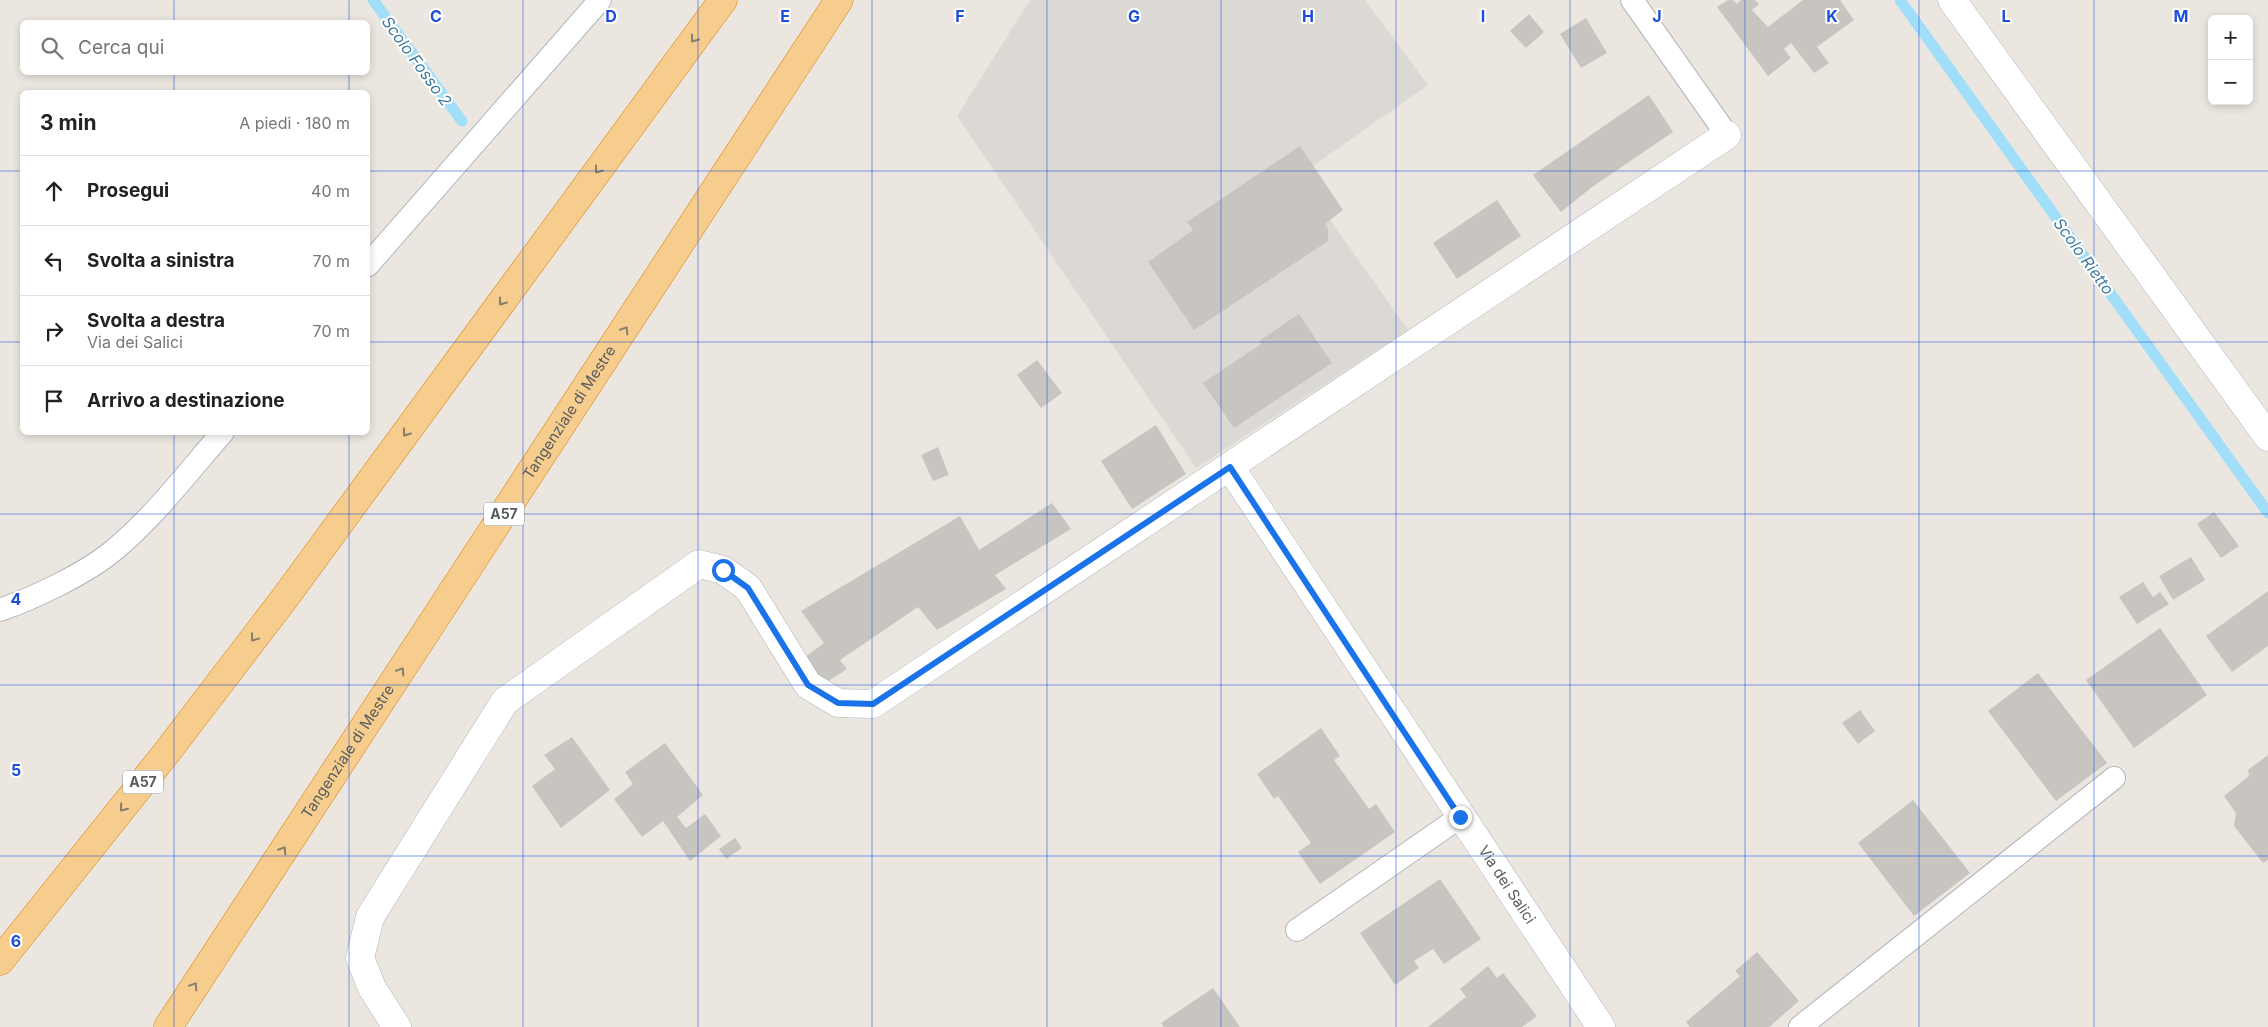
<!DOCTYPE html>
<html lang="it">
<head>
<meta charset="utf-8">
<style>
  :root { --surface:#fff; --page:#f6f6f6; --text:#222; --muted:#767676; --line:#e0e0e0 }
  body { margin:0; font-family:Inter,sans-serif; background:var(--page); color:var(--text) }
  .controls { position:absolute; right:15px; top:15px; display:grid; overflow:hidden; border-radius:8px; box-shadow:0 2px 8px #0003 }
  .controls button { width:45px; height:45px; display:grid; place-items:center; padding:0; border:0; border-bottom:1px solid var(--line); background:var(--surface); color:var(--text); font:25px sans-serif }
  .stop { position:absolute; width:15px; height:15px; margin:-11px; border:4px solid #1a73e8; border-radius:50%; background:#fff }
  .stop.end { background:#1a73e8; border-color:#fff; box-shadow:0 1px 5px #0008 }
  .list { margin:0; padding:0; list-style:none }
  h2 { display:flex; justify-content:space-between; align-items:center; height:65px; margin:0; padding:0 20px; font-size:21px }
  h2 small { font-size:16px; font-weight:400; color:var(--muted) }
  .list li { display:grid; grid-template-columns:32px 1fr auto; gap:15px; align-items:center; box-sizing:border-box; height:70px; padding:0 20px; border-top:1px solid var(--line) }
  .list b { display:block; font-size:19px; white-space:nowrap }
  .list p { margin:0; font-size:16px; white-space:nowrap; color:var(--muted) }
  .list em { font-size:16px; font-style:normal; color:var(--muted) }
  .icon { flex:none; width:28px; height:28px; fill:none; stroke:currentColor; stroke-width:2; stroke-linecap:round; stroke-linejoin:round }
  .map { position:relative; flex:none; width:2268px; height:1027px; overflow:hidden }
  .search { position:absolute; background:var(--surface); box-shadow:0 2px 8px #0003; left:20px; top:20px; width:350px; height:55px; display:flex; align-items:center; gap:12px; box-sizing:border-box; padding:0 18px; border-radius:8px; color:var(--muted); font-size:19px }
  .panel { position:absolute; background:var(--surface); box-shadow:0 2px 8px #0003; left:20px; top:90px; width:350px; height:345px; border-radius:8px }
  .map>svg:first-child { display:block }
  .industrial { fill:#dcd9d4 }
  .lines { fill:none; stroke-linecap:round; stroke-linejoin:round }
  .stream { stroke:#a1def9; stroke-width:11 }
  .building { fill:#c8c4bf }
  .service-casing { stroke:#b2b6ba; stroke-width:24 }
  .minor-casing { stroke:#b2b6ba; stroke-width:29 }
  .motorway-casing { stroke:#dd810e; stroke-width:29 }
  .service { stroke:#fff; stroke-width:22 }
  .minor { stroke:#fff; stroke-width:28 }
  .motorway { stroke:#f6cd8c; stroke-width:28 }
  .oneway { stroke:#877f6d }
  .route { stroke:#1a73e8; stroke-width:6 }
  .grid { fill:none; stroke:#1d4ed8; stroke-width:1; stroke-opacity:0.55 }
  .labels { text-anchor:middle; stroke-width:4; stroke-linejoin:round; paint-order:stroke }
  .shield { fill:#fff; stroke:#8a8e90; stroke-width:1 }
  .shield-label { font-size:14px; font-weight:bold; fill:#585d60 }
  .street-label { font-size:15px; fill:#585d60; stroke:#fff }
  .water-label { font-size:16px; font-style:italic; fill:#3e7ba1; stroke:#fff }
  .grid-label { font-size:16px; text-anchor:middle; font-weight:bold; fill:#1d4ed8; stroke:#fff; stroke-width:4; stroke-linejoin:round; paint-order:stroke }
</style>
</head>
<body>
<div class="map">
<svg width="2268" height="1027" viewBox="0 0 2268 1027">
  <rect width="100%" height="100%" fill="#ebe7e0"/>
  <path class="industrial" d="M1030,0H1365L1428,85L1299,176L1408,330L1196,468L957,116Z"/>
  <g class="lines">
    <g class="stream">
      <path d="M373,0L462,121"/>
      <path d="M1900,0L2268,513"/>
    </g>
  </g>
  <g class="building">
    <path d="M1728,0H1733L1737,4L1741,0H1755L1759,4L1752,10L1768,27L1803,0H1840L1854,20L1817,47L1829,63L1814,73L1791,43L1784,49L1791,58L1768,76L1717,7Z"/>
    <path d="M1529,14L1544,32L1526,48L1510,31Z"/>
    <path d="M1586,18L1607,53L1581,68L1560,34Z"/>
    <path d="M1649,95L1673,132L1592,187L1561,212L1533,175Z"/>
    <path d="M1300,146L1343,210L1325,224L1328,229V241L1194,330L1148,262L1193,230L1187,222Z"/>
    <path d="M1497,200L1521,236L1457,279L1433,243Z"/>
    <path d="M1299,314L1332,363L1234,428L1203,383L1261,344L1259,341Z"/>
    <path d="M1037,360L1062,393L1041,408L1017,375Z"/>
    <path d="M1156,425L1186,474L1132,509L1101,461Z"/>
    <path d="M938,447L949,475L933,481L921,455Z"/>
    <path d="M1052,503L1071,529L995,575L1006,589L937,630L918,607L840,660L847,669L821,686L801,660L824,643L801,611L960,516L979,550Z"/>
    <path d="M2214,512L2239,546L2221,558L2197,524Z"/>
    <path d="M2191,557L2205,580L2173,600L2159,576Z"/>
    <path d="M2143,582L2153,597L2160,592L2169,604L2137,624L2119,597Z"/>
    <path d="M2268,591V646L2232,672L2206,636Z"/>
    <path d="M2160,628L2207,695L2134,748L2086,680Z"/>
    <path d="M2038,673L2107,763L2056,801L1988,711Z"/>
    <path d="M1860,710L1875,731L1858,744L1842,723Z"/>
    <path d="M1321,728L1340,756L1334,760L1369,809L1376,804L1395,832L1320,884L1298,852L1311,843L1278,796L1274,799L1257,774Z"/>
    <path d="M572,737L610,790L561,828L532,786L555,769L544,755Z"/>
    <path d="M665,743L703,795L677,817L686,828L705,814L721,836L690,861L663,821L642,837L614,799L633,784L625,772Z"/>
    <path d="M2268,755V860L2263,863L2234,826L2236,813L2224,796L2249,776L2248,770Z"/>
    <path d="M1913,800L1970,873L1914,916L1858,843Z"/>
    <path d="M735,838L742,848L726,859L719,849Z"/>
    <path d="M1440,879L1481,939L1444,964L1433,949L1414,961L1419,968L1395,985L1360,933Z"/>
    <path d="M1757,952L1799,1001L1769,1027H1690L1686,1022L1740,976L1735,971Z"/>
    <path d="M1488,966L1497,978L1503,973L1537,1016L1522,1027H1428L1466,997L1460,989Z"/>
    <path d="M1213,988L1240,1027H1164L1161,1023Z"/>
  </g>
  <g class="lines">
    <defs>
      <g id="service">
        <path d="M1632,0L1727,135"/>
        <path d="M368,265L600,0"/>
        <path d="M0,610C34,598 87,573 114,550C154,517 189,471 223,432"/>
        <path d="M1297,930L1460,817"/>
        <path d="M1800,1027L2114,778"/>
      </g>
      <g id="minor">
        <path d="M1952,0L2268,437"/>
        <path id="s1" d="M1230,467L1601,1027"/>
        <path d="M397,1027L372,988L360,958L370,917L505,701L699,564L723,570L748,588L808,685L838,703L873,704L1727,135"/>
      </g>
      <g id="motorway">
        <path d="M0,961L167,752L284,599L723,0"/>
        <path id="s2" d="M168,1027L839,0"/>
      </g>
    </defs>
    <use href="#service" class="service-casing"/>
    <use href="#minor" class="minor-casing"/>
    <use href="#motorway" class="motorway-casing"/>
    <use href="#service" class="service"/>
    <use href="#minor" class="minor"/>
    <use href="#motorway" class="motorway"/>
  </g>
  <defs><path id="oneway-chevron" d="M-2-3.5L2.5 0L-2 3.5" fill="none" stroke-width="1.6" stroke-linecap="round" stroke-linejoin="round" transform="scale(1.25)"/></defs>
  <g class="oneway">
    <use href="#oneway-chevron" transform="translate(694 39) rotate(126)"/>
    <use href="#oneway-chevron" transform="translate(598 170) rotate(126)"/>
    <use href="#oneway-chevron" transform="translate(502 302) rotate(126)"/>
    <use href="#oneway-chevron" transform="translate(625 330) rotate(-57)"/>
    <use href="#oneway-chevron" transform="translate(406 433) rotate(126)"/>
    <use href="#oneway-chevron" transform="translate(254 638) rotate(127)"/>
    <use href="#oneway-chevron" transform="translate(401 671) rotate(-57)"/>
    <use href="#oneway-chevron" transform="translate(123 808) rotate(129)"/>
    <use href="#oneway-chevron" transform="translate(283 850) rotate(-57)"/>
    <use href="#oneway-chevron" transform="translate(194 986) rotate(-57)"/>
  </g>
  <g class="lines">
    <path class="route" d="M723,570L748,588L808,685L838,703L873,704L1230,467L1460,817"/>
  </g>
  <path class="grid" d="M174,0V22M349,0V22M523,0V1027M698,0V1027M872,0V1027M1047,0V1027M1221,0V1027M1396,0V1027M1570,0V1027M1745,0V1027M1919,0V1027M2094,0V1027M174,72V92M349,72V92M0,171H22M368,171H2268M0,342H22M368,342H2268M174,432V1027M349,432V1027M0,514H2268M0,685H2268M0,856H2268"/>
  <g class="labels">
    <g class="shield">
      <rect x="484" y="502.5" width="40" height="23" rx="4"/>
      <rect x="123" y="770.5" width="40" height="23" rx="4"/>
    </g>
    <g class="shield-label">
      <text x="504" y="519">A57</text>
      <text x="143" y="787">A57</text>
    </g>
    <g class="street-label">
      <text dy="5" stroke="none"><textPath href="#s2" startOffset="734">Tangenziale di Mestre</textPath></text>
      <text dy="5" stroke="none"><textPath href="#s2" startOffset="329">Tangenziale di Mestre</textPath></text>
      <text dy="5" stroke="none"><textPath href="#s1" startOffset="501">Via dei Salici</textPath></text>
    </g>
    <g class="water-label">
      <text transform="translate(417 61) rotate(54)" y="6">Scolo Fosso 2</text>
      <text transform="translate(2084 256) rotate(54)" y="6">Scolo Rietto</text>
    </g>
  </g>
  <g class="grid-label">
    <text x="436" y="22">C</text>
    <text x="611" y="22">D</text>
    <text x="785" y="22">E</text>
    <text x="960" y="22">F</text>
    <text x="1134" y="22">G</text>
    <text x="1308" y="22">H</text>
    <text x="1483" y="22">I</text>
    <text x="1657" y="22">J</text>
    <text x="1832" y="22">K</text>
    <text x="2006" y="22">L</text>
    <text x="2181" y="22">M</text>
    <text x="16" y="605">4</text>
    <text x="16" y="776">5</text>
    <text x="16" y="947">6</text>
  </g>
</svg>
<div class="controls">
<button>+</button>
<button>−</button>
</div>
<div class="stop" style="left:723px;top:570px"></div>
<div class="stop end" style="left:1460px;top:817px"></div>
<div class="search"><svg class="icon" aria-label="search" viewBox="0 0 24 24"><circle cx="10" cy="10" r="6"/><path d="M15 15l6 6"/></svg>Cerca qui</div>
<section class="panel">
<h2>3 min<small>A piedi · 180 m</small></h2>
<ul class="list">
<li><svg class="icon" aria-label="ahead" viewBox="0 0 24 24"><path d="M12 20V5M6 11l6-6 6 6"/></svg><div><b>Prosegui</b></div><em>40 m</em></li>
<li><svg class="icon" aria-label="left" viewBox="0 0 24 24"><path d="M17 20v-9H6M10 6l-5 5 5 5"/></svg><div><b>Svolta a sinistra</b></div><em>70 m</em></li>
<li><svg class="icon" aria-label="right" viewBox="0 0 24 24"><path d="M7 20v-9h11M14 6l5 5-5 5"/></svg><div><b>Svolta a destra</b><p>Via dei Salici</p></div><em>70 m</em></li>
<li><svg class="icon" aria-label="arrive" viewBox="0 0 24 24"><path d="M6 21V4h12l-3 4 3 4H6"/></svg><div><b>Arrivo a destinazione</b></div></li>
</ul>
</section>
</div>
</body>
</html>
